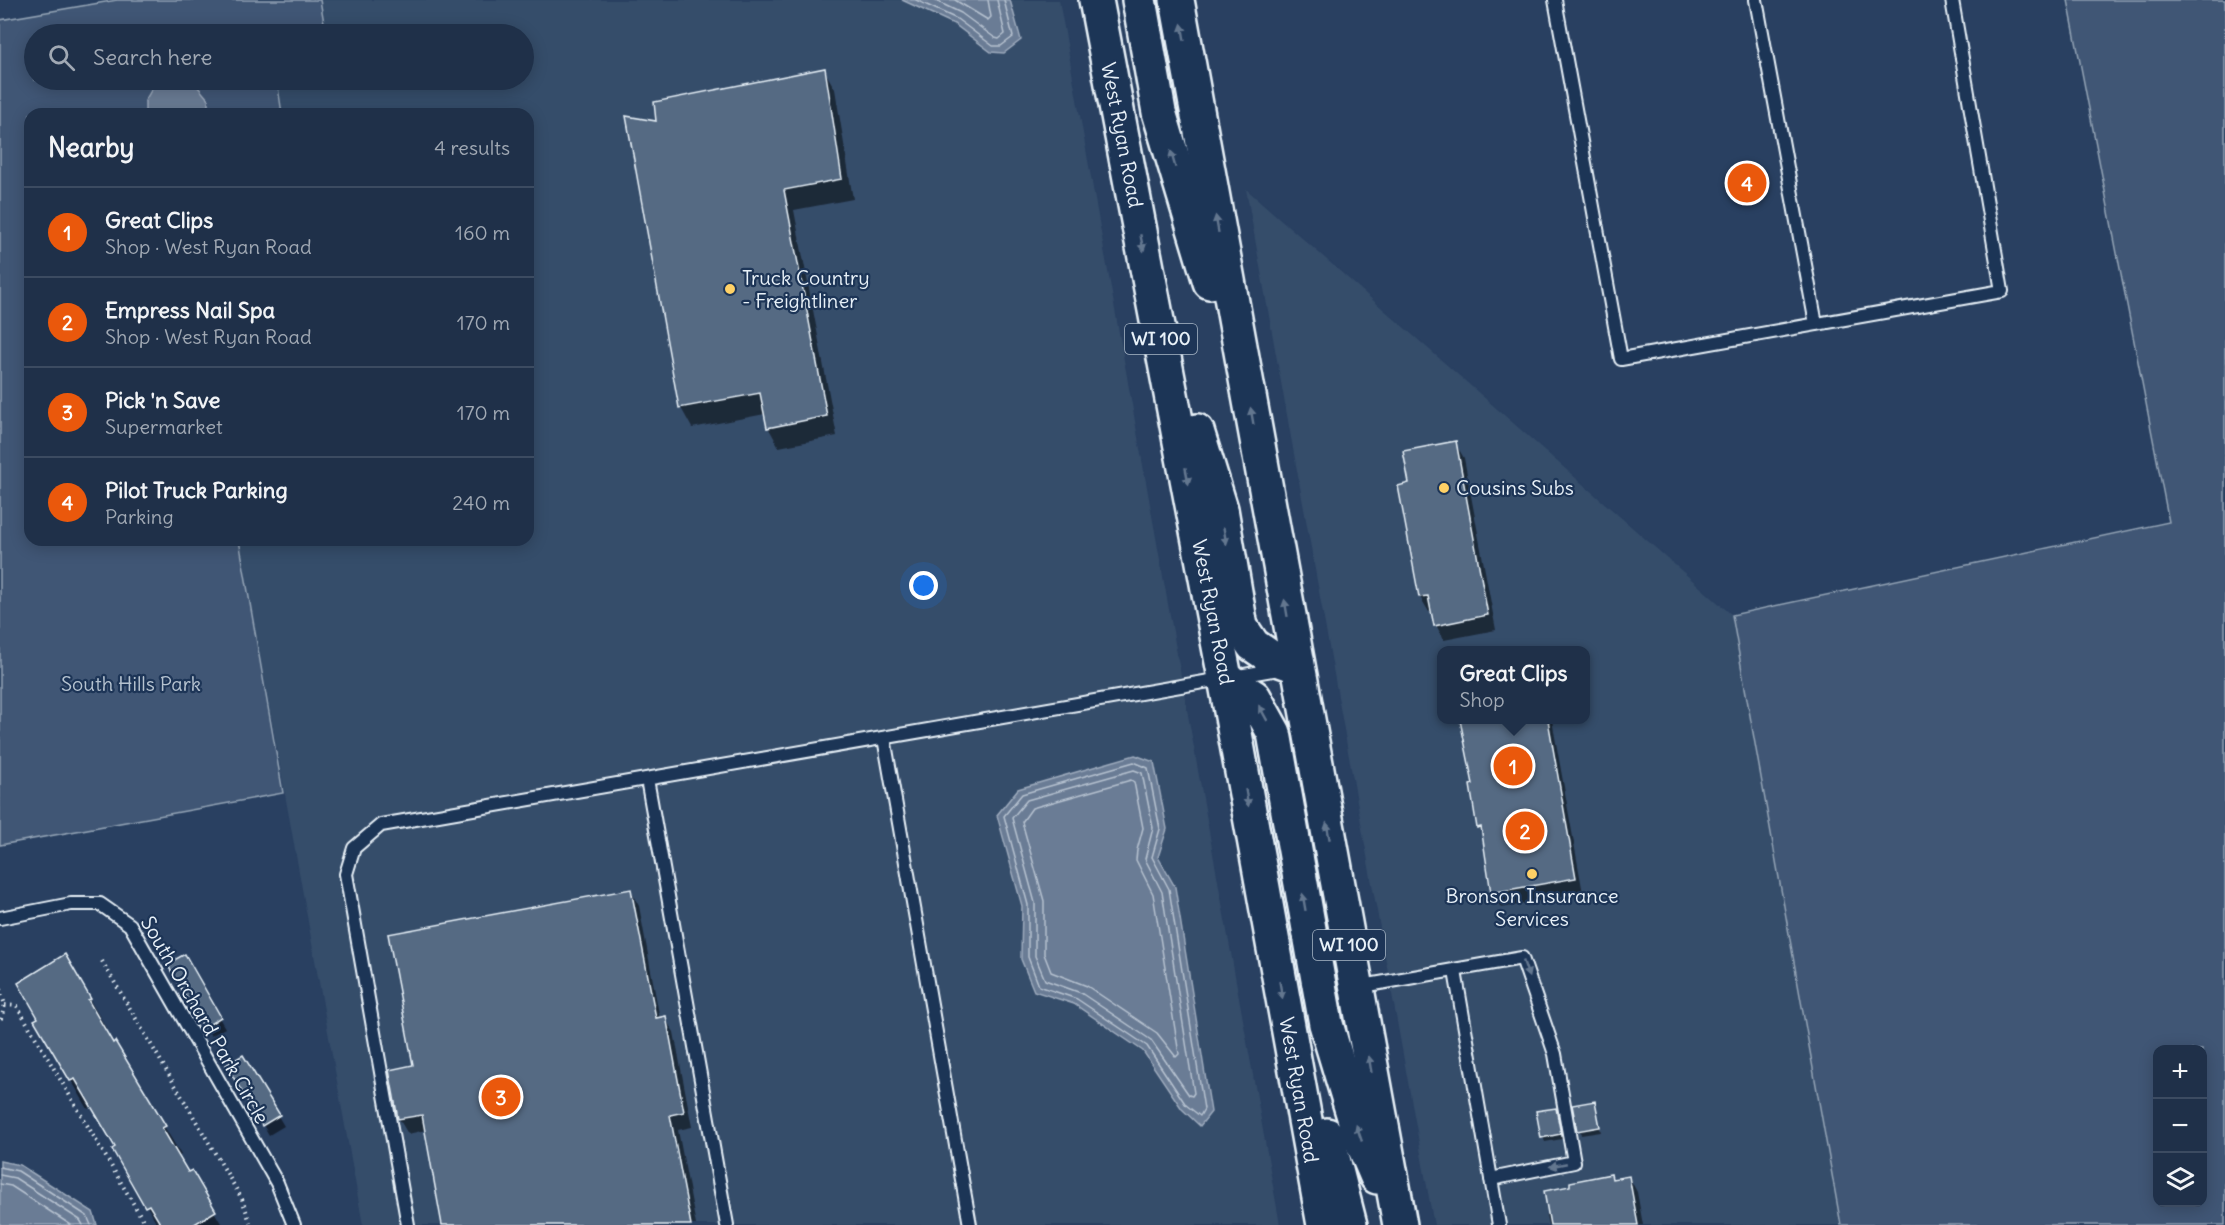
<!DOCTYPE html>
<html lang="en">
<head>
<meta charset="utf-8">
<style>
  :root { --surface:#1f3049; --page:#273850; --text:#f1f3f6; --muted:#a1a9b4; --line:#3c4b61; --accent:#ea580c }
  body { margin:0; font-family:Delius,sans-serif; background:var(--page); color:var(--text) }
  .controls { position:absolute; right:18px; bottom:18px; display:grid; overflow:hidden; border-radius:12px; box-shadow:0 3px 15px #0003 }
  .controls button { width:54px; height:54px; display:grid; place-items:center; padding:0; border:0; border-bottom:2px solid var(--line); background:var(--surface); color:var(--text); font:30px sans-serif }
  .you { position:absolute; left:924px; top:586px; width:21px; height:21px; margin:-15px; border:4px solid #fff; border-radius:50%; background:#1a73e8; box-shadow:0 0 0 9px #1a73e833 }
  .badge { display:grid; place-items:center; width:39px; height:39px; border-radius:50%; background:var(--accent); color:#fff; font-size:20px; font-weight:700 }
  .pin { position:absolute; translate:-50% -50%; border:3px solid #fff; box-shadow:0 2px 6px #0006 }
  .popup { position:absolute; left:1437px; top:646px; width:153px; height:78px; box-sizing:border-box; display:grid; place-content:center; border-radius:12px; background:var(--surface); filter:drop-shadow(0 2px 4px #0005); font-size:20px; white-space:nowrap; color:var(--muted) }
  .popup b { font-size:22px; color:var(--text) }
  .popup::after { content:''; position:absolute; left:50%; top:100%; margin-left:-12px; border:12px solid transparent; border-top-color:var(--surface) }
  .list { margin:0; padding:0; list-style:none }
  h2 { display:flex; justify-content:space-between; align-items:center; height:78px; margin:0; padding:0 24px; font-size:26px }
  h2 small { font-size:20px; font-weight:400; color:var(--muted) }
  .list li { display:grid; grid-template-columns:39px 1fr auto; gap:18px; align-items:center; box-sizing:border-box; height:90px; padding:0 24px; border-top:2px solid var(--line) }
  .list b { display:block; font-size:22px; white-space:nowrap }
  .list p { margin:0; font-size:20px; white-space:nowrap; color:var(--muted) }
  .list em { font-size:20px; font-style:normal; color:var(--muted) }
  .icon { flex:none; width:33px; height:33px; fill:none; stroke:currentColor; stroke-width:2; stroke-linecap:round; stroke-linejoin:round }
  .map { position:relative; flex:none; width:2225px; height:1225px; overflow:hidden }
  .search { position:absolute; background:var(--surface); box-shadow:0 3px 15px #0003; left:24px; top:24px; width:510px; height:66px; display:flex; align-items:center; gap:15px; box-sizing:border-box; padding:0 21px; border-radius:33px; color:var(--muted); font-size:22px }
  .panel { position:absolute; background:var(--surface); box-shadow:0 3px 15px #0003; left:24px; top:108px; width:510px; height:438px; border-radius:18px }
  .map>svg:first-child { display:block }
  .built { fill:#364d6b; fill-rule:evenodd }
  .green { fill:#415774; stroke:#94a4b6; stroke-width:1.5; fill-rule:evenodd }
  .water { fill:#6b7c95; stroke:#9dabbd; stroke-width:1.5 }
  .shadow { fill:#0007 }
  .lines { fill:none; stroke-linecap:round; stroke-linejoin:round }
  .shore { stroke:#b6c2d0; stroke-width:1.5 }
  .building { fill:#556a83; stroke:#e8f1f8; stroke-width:1.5 }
  .lane-casing { stroke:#e8f1f8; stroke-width:16 }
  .primary-casing { stroke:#e8f1f8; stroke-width:38 }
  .path { stroke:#e8f1f8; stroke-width:4; stroke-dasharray:1.5 4.5; stroke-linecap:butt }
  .lane { stroke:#1d3557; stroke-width:12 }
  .primary { stroke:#1d3557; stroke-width:33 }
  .oneway { fill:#64778f }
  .poi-dot { fill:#ffd166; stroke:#1d3557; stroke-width:2 }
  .labels { text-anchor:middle; stroke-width:4.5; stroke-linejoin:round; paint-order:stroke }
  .shield { fill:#1d3557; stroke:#abb9c8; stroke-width:1.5 }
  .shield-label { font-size:18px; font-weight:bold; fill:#e8f1f8 }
  .street-label { font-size:20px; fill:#e8f1f8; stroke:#1d3557 }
  .poi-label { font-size:20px; fill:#e8f1f8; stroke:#1d3557; text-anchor:start }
  .park-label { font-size:20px; fill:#b6c3d0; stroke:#1d3557 }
</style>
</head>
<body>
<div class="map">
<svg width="2225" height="1225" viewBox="0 0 2225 1225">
  <rect width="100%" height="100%" fill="#294061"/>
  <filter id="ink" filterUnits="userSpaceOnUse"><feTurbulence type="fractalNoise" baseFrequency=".0167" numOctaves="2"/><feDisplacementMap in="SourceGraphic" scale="12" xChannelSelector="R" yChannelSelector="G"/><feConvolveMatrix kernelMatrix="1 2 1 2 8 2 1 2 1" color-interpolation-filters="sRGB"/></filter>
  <g filter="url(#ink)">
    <g class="built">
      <path d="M320,0H1059L1280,1225H363L239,540H528V114H282L277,80H524V34H326Z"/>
      <path d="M1246,189L1732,615L1841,1225H1434ZM1441,650H1585V720H1441Z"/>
    </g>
    <g class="green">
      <path d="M117,0H320L326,34H34V80H277L282,114H30V540H239L283,793L0,845V20Z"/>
      <path d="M2068,0H2225V1225H1841L1732,615L2169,522ZM2158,1050H2202V1202H2158Z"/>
    </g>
    <g class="water">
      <path d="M902,0H1010L1021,40L1004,53L991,52L954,24Z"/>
      <path d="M157,80L193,81L208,99V114H145V101Z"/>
      <path d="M1135,755L1154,762L1167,829L1158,857L1175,887L1211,1112L1200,1126L1182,1109L1143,1051L1074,1004L1034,991L1021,959L1022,906L997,815L1018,789Z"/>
      <path d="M0,1161L20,1165L93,1212L97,1225H0Z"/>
    </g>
    <g class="shadow">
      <path d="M824,70L835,89L853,199L794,210L837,436L779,447L768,427L765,414L692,428L681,408L628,118L658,123Z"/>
      <path d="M1455,443L1464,458L1496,630L1444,640L1436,625L1433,611L1429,612L1420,597L1400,487L1411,485Z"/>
      <path d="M1479,720H1552L1583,893L1501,908L1492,893L1484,836L1479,827L1475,785L1462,722Z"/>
      <path d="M631,891L639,906L660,1019L665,1018L674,1032L692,1127L678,1130L696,1225H444L426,1130L408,1134L399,1119L414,1066Z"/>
      <path d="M184,956L225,1028L211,1036L169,965Z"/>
      <path d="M65,957L106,1028L103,1029L112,1045L115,1043L181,1155L177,1157L188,1174L191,1172L222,1225H158L114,1149L117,1148L92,1106L88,1109L36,1020L40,1018Z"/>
      <path d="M243,1057L284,1126L269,1135L228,1066Z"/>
      <path d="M1594,1102L1601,1132L1581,1135L1574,1106Z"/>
      <path d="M1555,1110L1562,1139L1545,1142L1543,1137Z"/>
      <path d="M1610,1176L1613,1180L1629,1177L1637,1192L1643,1225H1548L1546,1215Z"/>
    </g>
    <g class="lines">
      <g class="shore">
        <path d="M916,0L957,19L993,46H1001L1013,37L1004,0"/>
        <path d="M934,0L961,13L995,38L999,39L1005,34L997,0"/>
        <path d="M955,0L988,20L991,17L988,0"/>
        <path d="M1134,762L1148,768L1160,829L1152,857L1169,889L1204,1109L1200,1116L1186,1105L1147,1046L1077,999L1039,986L1028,957V905L1004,816L1022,794Z"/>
        <path d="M1134,770L1142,773L1153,828L1145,859L1162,892L1194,1093L1192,1096L1189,1095L1151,1040L1081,993L1045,980L1035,956V903L1012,818L1027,800Z"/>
        <path d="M1131,780L1134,782L1143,828L1137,850L1136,860L1153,894L1179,1054L1176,1057L1157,1033L1087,986L1051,972L1044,954V901L1022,822L1032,808Z"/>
        <path d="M0,1167L18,1171L87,1216L91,1225"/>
        <path d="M0,1175L15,1178L80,1220L83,1225"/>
        <path d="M0,1184L11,1186L71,1225"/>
      </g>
    </g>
    <g class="building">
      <path d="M825,68L842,179L784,190L827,416L767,428L760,393L679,408L626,116L656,121L654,102Z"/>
      <path d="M1456,441L1488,615L1434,626L1428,596L1419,597L1398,486L1409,483L1403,451Z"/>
      <path d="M1460,720H1548L1576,878L1491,893L1481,827L1477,828L1470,785L1473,784Z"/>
      <path d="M631,889L656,1018L666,1016L684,1112L670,1115L691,1225H442L422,1115L398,1119L389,1070L413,1065L388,934Z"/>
      <path d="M65,954L91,999L88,1000L113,1043L115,1041L166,1126L162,1128L188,1172L192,1170L216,1211L193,1225H161L149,1205L145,1207L112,1149L115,1147L75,1079L70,1081L34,1020L38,1018L18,983Z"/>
      <path d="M185,954L221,1017L204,1028L167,964Z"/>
      <path d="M243,1055L280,1115L262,1126L226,1065Z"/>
      <path d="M1595,1101L1600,1127L1577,1131L1572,1105Z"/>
      <path d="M1556,1108L1561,1134L1541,1138L1536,1111Z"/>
      <path d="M1611,1174L1612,1179L1629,1176L1638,1225H1550L1544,1191L1570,1186V1182Z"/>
    </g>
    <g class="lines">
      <defs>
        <g id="lane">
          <path d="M1555,0L1621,359L2002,291L1952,0"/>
          <path d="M1756,0L1816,324"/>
          <path d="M884,738L970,1225"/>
          <path d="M647,779L727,1225"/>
          <path d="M0,918L71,904H100L130,925L277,1183L294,1225"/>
          <path d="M1455,971L1499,1225"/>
          <path d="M1357,987L1522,958L1555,1054L1574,1162L1491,1179"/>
          <path d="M408,1225L346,874L354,848L381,825L1279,669"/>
        </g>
        <g id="primary">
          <path d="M1096,0L1225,678L1324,1225"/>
          <path d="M1139,0L1159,112L1210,282"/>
          <path d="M1177,0L1400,1225"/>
          <path d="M1197,431L1221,509L1241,627L1253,645L1269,656L1297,666"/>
          <path d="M1225,678L1254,697L1274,733L1326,1024L1360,1137L1377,1177"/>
          <path d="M1327,1135L1350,1225"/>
        </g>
      </defs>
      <use href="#lane" class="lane-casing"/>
      <use href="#primary" class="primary-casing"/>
      <g class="path">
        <path d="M102,961L242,1199L251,1225"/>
        <path d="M0,989L5,1005L0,1022"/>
        <path d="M5,1005L17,1006L146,1225"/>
      </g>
      <use href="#lane" class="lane"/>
      <use href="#primary" class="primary"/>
    </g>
    <defs><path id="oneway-solid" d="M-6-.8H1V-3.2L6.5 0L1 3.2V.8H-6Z" transform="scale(1.5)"/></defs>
    <g class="oneway">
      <use href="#oneway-solid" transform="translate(1183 32) rotate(-100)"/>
      <use href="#oneway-solid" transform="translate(1173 159) rotate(-106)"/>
      <use href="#oneway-solid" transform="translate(1217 224) rotate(-100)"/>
      <use href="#oneway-solid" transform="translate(1142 243) rotate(79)"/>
      <use href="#oneway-solid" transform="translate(1252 416) rotate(-100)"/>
      <use href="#oneway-solid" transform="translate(1187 476) rotate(79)"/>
      <use href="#oneway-solid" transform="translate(1225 536) rotate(80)"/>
      <use href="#oneway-solid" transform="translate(1286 608) rotate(-100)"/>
      <use href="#oneway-solid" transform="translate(1263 713) rotate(-119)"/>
      <use href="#oneway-solid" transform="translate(1247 798) rotate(80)"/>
      <use href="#oneway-solid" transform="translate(1328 831) rotate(-101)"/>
      <use href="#oneway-solid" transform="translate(1304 902) rotate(-100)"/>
      <use href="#oneway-solid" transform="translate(1526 969) rotate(71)"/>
      <use href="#oneway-solid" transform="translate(1281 990) rotate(80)"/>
      <use href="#oneway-solid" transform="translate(1370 1064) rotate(-100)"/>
      <use href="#oneway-solid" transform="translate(1359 1133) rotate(-109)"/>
      <use href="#oneway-solid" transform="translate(1558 1165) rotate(169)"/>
    </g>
  </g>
  <g class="poi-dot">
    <circle cx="730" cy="289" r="6"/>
    <circle cx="1444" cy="488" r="6"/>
    <circle cx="1532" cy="874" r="6"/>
  </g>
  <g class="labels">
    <g class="shield">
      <rect x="1125" y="324" width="72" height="30" rx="4.5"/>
      <rect x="1313" y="930" width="72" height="30" rx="4.5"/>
    </g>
    <g class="shield-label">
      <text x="1161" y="345">WI 100</text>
      <text x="1349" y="951">WI 100</text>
    </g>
    <g class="street-label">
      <text transform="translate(1122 135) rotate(79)" y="7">West Ryan Road</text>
      <text transform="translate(1213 612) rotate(79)" y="7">West Ryan Road</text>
      <text transform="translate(205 1020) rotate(60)" y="7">South Orchard Park Circle</text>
      <text transform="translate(1299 1090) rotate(80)" y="7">West Ryan Road</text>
    </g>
    <g class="poi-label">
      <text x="742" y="285">Truck Country<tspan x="742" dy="23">- Freightliner</tspan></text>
      <text x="1456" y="495">Cousins Subs</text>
      <text x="1532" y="903" text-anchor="middle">Bronson Insurance<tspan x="1532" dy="23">Services</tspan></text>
    </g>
    <g class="park-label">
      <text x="131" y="691">South Hills Park</text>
    </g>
  </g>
</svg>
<div class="controls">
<button>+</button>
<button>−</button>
<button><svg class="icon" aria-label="layers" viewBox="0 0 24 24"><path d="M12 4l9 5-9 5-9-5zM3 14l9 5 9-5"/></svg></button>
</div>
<div class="you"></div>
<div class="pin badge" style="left:1513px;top:766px">1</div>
<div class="popup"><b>Great Clips</b>Shop</div>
<div class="pin badge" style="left:1525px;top:831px">2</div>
<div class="pin badge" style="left:501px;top:1097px">3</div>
<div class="pin badge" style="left:1747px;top:183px">4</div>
<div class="search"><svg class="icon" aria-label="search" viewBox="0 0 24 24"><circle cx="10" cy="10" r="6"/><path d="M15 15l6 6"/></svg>Search here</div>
<section class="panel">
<h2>Nearby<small>4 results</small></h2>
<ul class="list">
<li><span class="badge">1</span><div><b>Great Clips</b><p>Shop · West Ryan Road</p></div><em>160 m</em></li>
<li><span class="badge">2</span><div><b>Empress Nail Spa</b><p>Shop · West Ryan Road</p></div><em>170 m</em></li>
<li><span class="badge">3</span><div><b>Pick 'n Save</b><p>Supermarket</p></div><em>170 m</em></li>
<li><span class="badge">4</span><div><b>Pilot Truck Parking</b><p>Parking</p></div><em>240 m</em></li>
</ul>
</section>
</div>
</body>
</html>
